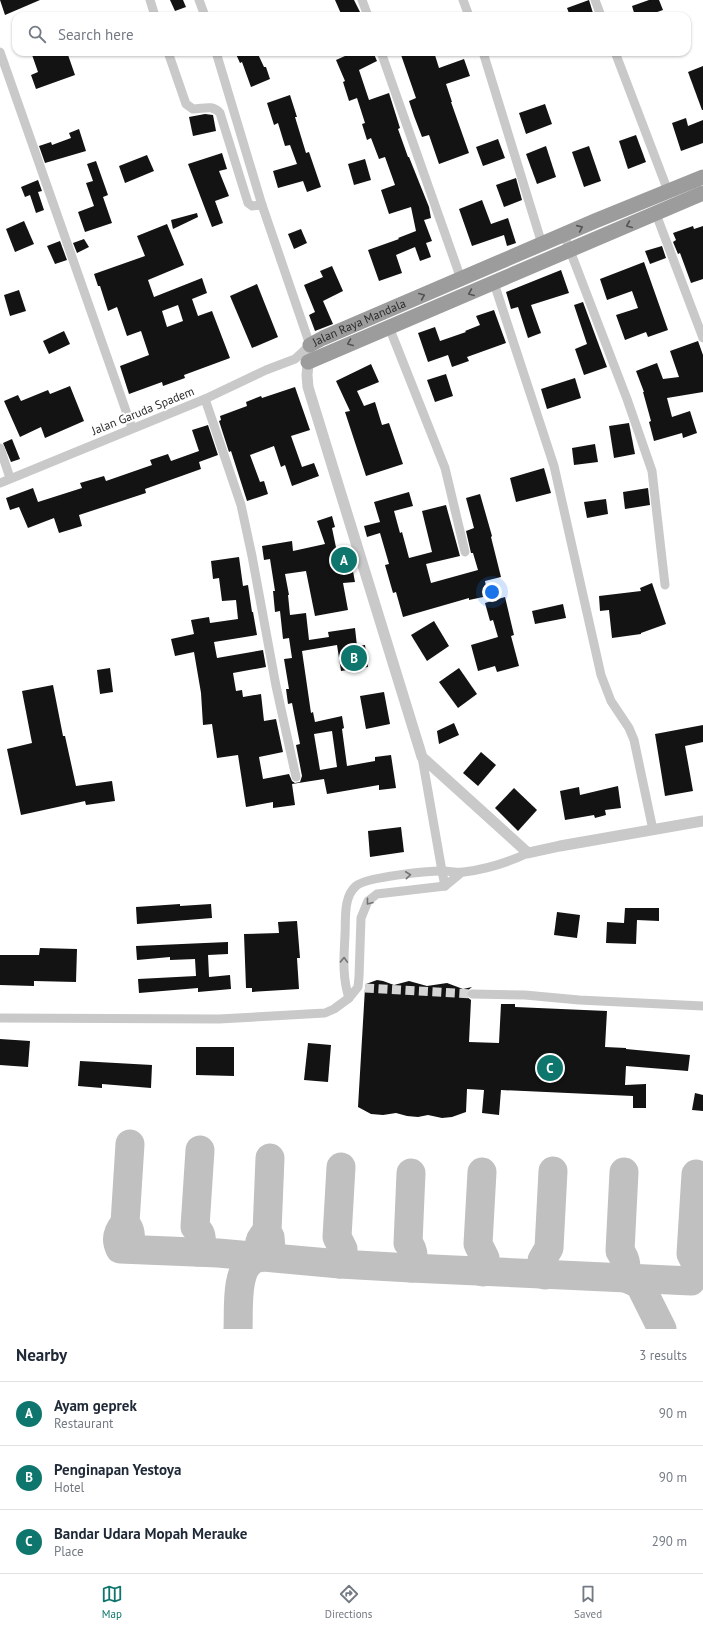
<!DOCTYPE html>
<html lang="en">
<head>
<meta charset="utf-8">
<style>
  :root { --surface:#fff; --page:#f2f2f3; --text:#1f2937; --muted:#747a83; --line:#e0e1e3; --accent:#0f766e }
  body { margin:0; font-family:"PT Sans",sans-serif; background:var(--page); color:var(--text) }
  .you { position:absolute; left:492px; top:592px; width:14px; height:14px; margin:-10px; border:3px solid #fff; border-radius:50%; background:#1a73e8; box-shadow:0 0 0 6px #1a73e833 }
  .badge { display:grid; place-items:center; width:26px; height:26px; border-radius:50%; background:var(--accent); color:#fff; font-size:13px; font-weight:700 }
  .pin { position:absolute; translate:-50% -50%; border:2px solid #fff; box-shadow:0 1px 4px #0006 }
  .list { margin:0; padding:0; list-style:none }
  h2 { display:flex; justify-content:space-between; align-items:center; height:52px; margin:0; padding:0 16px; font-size:17px }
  h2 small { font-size:13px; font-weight:400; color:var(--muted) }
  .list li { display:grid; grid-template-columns:26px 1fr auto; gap:12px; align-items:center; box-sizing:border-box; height:64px; padding:0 16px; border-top:1px solid var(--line) }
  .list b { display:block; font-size:15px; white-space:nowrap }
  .list p { margin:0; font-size:13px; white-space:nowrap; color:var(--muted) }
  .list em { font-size:13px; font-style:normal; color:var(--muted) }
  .icon { flex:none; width:22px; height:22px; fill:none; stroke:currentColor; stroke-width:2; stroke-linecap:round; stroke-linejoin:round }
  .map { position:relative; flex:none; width:703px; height:1329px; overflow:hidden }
  .search { position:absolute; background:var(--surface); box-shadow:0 1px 3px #0004; left:12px; right:12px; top:12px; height:44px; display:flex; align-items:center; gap:10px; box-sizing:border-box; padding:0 14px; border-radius:12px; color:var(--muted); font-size:15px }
  .sheet { height:244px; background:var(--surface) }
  nav { display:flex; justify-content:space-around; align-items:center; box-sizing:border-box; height:56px; border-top:1px solid var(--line); background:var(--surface); font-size:11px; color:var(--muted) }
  nav a { display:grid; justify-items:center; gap:2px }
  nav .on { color:var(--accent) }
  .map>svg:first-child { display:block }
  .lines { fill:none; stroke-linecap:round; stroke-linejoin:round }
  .taxiway { stroke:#c0c0c0; stroke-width:29 }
  .building { fill:#131313; fill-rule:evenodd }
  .minor-tunnel { stroke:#d5d5d5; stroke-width:9; stroke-dasharray:9 4.5; stroke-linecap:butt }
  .minor { stroke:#c9c9c9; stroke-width:9 }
  .tertiary { stroke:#c9c9c9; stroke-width:11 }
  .trunk { stroke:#9c9c9c; stroke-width:15 }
  .oneway { stroke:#535353 }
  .oneway2 { stroke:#737373 }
  .labels { text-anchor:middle; stroke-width:4; stroke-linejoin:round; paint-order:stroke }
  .street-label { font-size:12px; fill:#2c2c2c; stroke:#fff }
</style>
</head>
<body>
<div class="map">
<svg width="703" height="1329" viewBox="0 0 703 1329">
  <rect width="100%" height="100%" fill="#fff"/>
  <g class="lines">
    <g class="taxiway">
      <path d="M130,1144L125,1223C130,1229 131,1233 130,1241"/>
      <path d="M270,1158L267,1232L270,1237L271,1249"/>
      <path d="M482,1172L478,1244L485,1258L483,1272"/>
      <path d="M624,1172L620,1251C626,1259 628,1268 623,1277L637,1283L641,1287L662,1329"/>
      <path d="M125,1223C118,1231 115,1239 120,1249L218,1253L340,1264L411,1268L691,1281C697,1270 697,1264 691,1254L696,1174"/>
      <path d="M198,1252C202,1242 204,1235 195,1227L200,1150"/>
      <path d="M340,1264L343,1249L337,1237L341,1167"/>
      <path d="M411,1268C414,1259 415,1251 408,1243L411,1173"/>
      <path d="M545,1275L542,1268V1260L549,1248L553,1171"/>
      <path d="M238,1329C239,1311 235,1270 253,1260C256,1258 259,1258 262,1257C258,1247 258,1239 267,1232"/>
    </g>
  </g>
  <g class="building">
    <path d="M0,0H40L5,15Z"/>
    <path d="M170,0H183L186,7L175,11Z"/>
    <path d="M335,0H354L362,16H342Z"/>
    <path d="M589,0L593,13L585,16H570L567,8Z"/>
    <path d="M649,0H659L663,10L646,16H635L632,6Z"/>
    <path d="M31,52H67L75,75L36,89L31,75L38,72Z"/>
    <path d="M235,52H257L264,67H266L270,79L251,87L242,62L240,63Z"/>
    <path d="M354,52H373L377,61L359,70L369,100L389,93L400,128L398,129L408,157H409L429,207L431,218L424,220L432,241L426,243L431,257L420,261L415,247L396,255L402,273L379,281L368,250L399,239L398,238L416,231L411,207L389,214L381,190L395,185L385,157L379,159L371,138L367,140L362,124L365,123L357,98L349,101L343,82L345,81L336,60Z"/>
    <path d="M400,52H434L439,68L464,59L470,76L446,84L452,102H451L469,153L439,164L429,135L422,137L414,116L409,101L416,98Z"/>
    <path d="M703,66V110H702L688,72Z"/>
    <path d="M290,95L297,117H295L306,153L309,152L321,187L307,192L303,181L278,188L273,171L297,164L290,145L285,146L278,123L274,125L267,103Z"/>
    <path d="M545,104L552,124L526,134L519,113Z"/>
    <path d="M205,114L213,115L216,131L193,136L189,117Z"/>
    <path d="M686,118L688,126L703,120V143L681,151L672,123Z"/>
    <path d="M79,129L86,151L45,163L39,146L51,142L52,145L71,138L69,133Z"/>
    <path d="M636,135L646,162L628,169L619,141Z"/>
    <path d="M498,139L505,158L483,166L476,147Z"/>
    <path d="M546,146L556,177L537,184L526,154Z"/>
    <path d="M589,146L601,181L584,187L572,152Z"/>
    <path d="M222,153L227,169L219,171L229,196L215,201L223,223L212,227L188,164Z"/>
    <path d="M147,155L154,171L125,183L119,166Z"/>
    <path d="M365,159L371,180L354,185L348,164Z"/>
    <path d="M96,161L108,195L103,197L112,223L85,232L78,212L94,206L86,183L93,181L87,164Z"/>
    <path d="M516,178L522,200L504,207L496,185Z"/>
    <path d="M38,180L42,191L38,192L44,210L36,213L30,195L25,197L21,187Z"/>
    <path d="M482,200L491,224L508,218L516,243L507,246L504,235L472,246L459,209Z"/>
    <path d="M197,213L198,217L173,229L171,220Z"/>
    <path d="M24,221L34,244L15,252L6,229Z"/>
    <path d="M167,224L184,265L148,280L154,297L202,278L207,293L192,299L198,316L212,311L230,358L184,375L185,378L163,386L162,382L129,394L120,366L149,355L141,331L127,336L117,307L108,311L100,286H98L94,274L145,256L137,236ZM178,305L183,321L167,327L162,311Z"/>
    <path d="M693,226L694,229L703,226V279L691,283L680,253L678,254L673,242L676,240L673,233Z"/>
    <path d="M301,229L307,243L294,249L288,234Z"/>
    <path d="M84,239L89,247L77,253L73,243Z"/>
    <path d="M60,241L67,260L55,264L47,246Z"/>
    <path d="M662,246L666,258L650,264L645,251Z"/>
    <path d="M644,262L668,330L648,337L646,332L625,340L616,315L638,308L632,291L607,300L600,279Z"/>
    <path d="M332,266L343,291L323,301L333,324L315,331L309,315L315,312L304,285L323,277L320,271Z"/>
    <path d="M561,270L569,293L531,305L541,333L528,338L518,307L511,309L506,292Z"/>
    <path d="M257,284L278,337L252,348L230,296Z"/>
    <path d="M19,290L26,311L10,316L4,295Z"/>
    <path d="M583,302L607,367L584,375L575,349L587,344L574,305Z"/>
    <path d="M494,310L506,343L467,357L469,361L452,367L448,355L428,362L418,333L435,327L440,341L466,332L465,331L480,325L476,316Z"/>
    <path d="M64,331L70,344L49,354L43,341Z"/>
    <path d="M698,341L703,355V392L667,398L672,417L690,411L697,433L683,438L682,433L654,441L649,422L651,421L643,392H644L636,371L657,363L663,379L679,377L670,351Z"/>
    <path d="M371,364L379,382L357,391L364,406L375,402L382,425L389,423L403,464L366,476L345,412L350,411L336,381Z"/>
    <path d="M446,374L453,396L435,402L427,380Z"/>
    <path d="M575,378L581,398L547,409L541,389Z"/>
    <path d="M70,386L84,421L45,438L41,427L20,437L4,401L18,395L21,401L48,390L50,394Z"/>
    <path d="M295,387L310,430L291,436L302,467L314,463L319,476L292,486L285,465L281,467L274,446L250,455L260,482L264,481L268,494L247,501L231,451L229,452L219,421L221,420L220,416L247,406L246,402L261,396L262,398Z"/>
    <path d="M629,423L635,454L614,458L609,426Z"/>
    <path d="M208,425L218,455L199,462L201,469L145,489L146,493L79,515L82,526L59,533L54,518L28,528L19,507L10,510L6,498L33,488L38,502L82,488L80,483L104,476L106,481L152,465L150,460L168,454L171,461L199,451L192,430Z"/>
    <path d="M12,439L20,459L11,462L3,443Z"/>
    <path d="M595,444L598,462L574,465L572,448Z"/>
    <path d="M544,468L551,493L516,502L510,478Z"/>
    <path d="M648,488L650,505L625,509L623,492Z"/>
    <path d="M409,492L413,506L394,511L400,533L402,532L409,558L432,552L422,511L446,505L460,556L426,564L431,583L478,570L473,553H471L466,531L474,528L466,498L480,494L492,536L491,537L501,577L485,581L488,596L469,600V598L403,617L396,592L393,593L385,565L389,564L380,533L367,537L364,526L380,522L374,502Z"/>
    <path d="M606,499L608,514L587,518L584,502Z"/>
    <path d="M332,516L335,527L332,528L338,557L350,555L352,566L355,582L343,583L348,610L315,616L306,571L285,574L289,595H288L290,615L306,613L309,640L329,637L328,632L355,628L357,646L365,645L368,667L341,671L337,645L302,651L311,713L313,712L315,722L342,716L344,728L342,729L347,766L375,761V757L391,755L396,788L379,790V785L327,794L324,779L292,784L295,805L273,808V802L246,807L238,755L217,758L212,724L203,725L201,693L194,652L175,656L171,639L194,634L191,620L209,617L210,623L238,619L236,600L222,601L219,578L213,579L211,561L239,557L243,586L248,585L252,612H253L257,635L214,642L217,658L263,650L266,667L233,673L236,691L242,690L243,697L261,694L264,721L276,719L283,752L259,757L263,779L289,774L292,781L295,783L300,782L302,776L296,745L300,744L292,703L288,704L286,689H289L284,659L292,658L289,638L283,639L280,611L275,612L273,591H275L270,559L264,560L262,546L292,541L293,551L325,544L317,521ZM332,731L337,767L320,770L314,734Z"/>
    <path d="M652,583L666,624L641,633V634L612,638L609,610L600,611L599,596L641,591L640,588Z"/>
    <path d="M505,597L514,635L511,636L519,666L497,672L495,666L478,671L471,645L498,637L493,620L490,621L485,603Z"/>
    <path d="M563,604L566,618L535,624L532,611Z"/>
    <path d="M434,621L449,646L427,661L411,635Z"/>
    <path d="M110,668L113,692L100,694L97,670Z"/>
    <path d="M459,668L477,694L458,708L439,682Z"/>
    <path d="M53,685L63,736H65L76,786L112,781L115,801L86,805L85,801L21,815L7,749L32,743L22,691Z"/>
    <path d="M384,692L390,724L366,729L360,696Z"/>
    <path d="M454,723L459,735L439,744L437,731Z"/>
    <path d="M703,725V742L685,746L693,791L665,796L655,734Z"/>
    <path d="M481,752L496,765L478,786L463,773Z"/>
    <path d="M618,786L621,808L605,810L606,815L595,818L594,815L565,820L560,791L579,787L580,795Z"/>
    <path d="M514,788L537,810L518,831L495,808Z"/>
    <path d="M401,827L404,852L370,857L368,831Z"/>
    <path d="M180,904V906L211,904L212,918L137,924L136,907Z"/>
    <path d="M625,908H659V921L637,920L636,944L606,943L607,922L624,923Z"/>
    <path d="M557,912L580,915L577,938L554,935Z"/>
    <path d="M297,921L300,958H297L299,989L252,992V988H246L244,934L279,933L278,922Z"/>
    <path d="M228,942V954L208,955L209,977L230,975L231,989L198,992V988L139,993L138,979L196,976L195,959L170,960V957L137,960L136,946Z"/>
    <path d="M40,948L77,949L76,982L34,981V986L0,985V955H39Z"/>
    <path d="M377,980L383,981L394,985L409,981L427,986L447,983L463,989L472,987L467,991L466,994L467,997L471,1000L469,1042L499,1043L501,1004H515V1007L607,1011L605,1047L626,1048V1049L690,1055L688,1071L626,1066L625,1085L646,1084V1108H633V1096L501,1090L499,1115L482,1113L484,1090L467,1089L466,1112L452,1117L442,1118L428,1115L418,1117L407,1116L396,1113L383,1115L371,1114L358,1107L365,988L366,984Z"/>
    <path d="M0,1039L30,1041L28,1067L0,1065Z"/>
    <path d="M308,1043L331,1045L328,1082L304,1080Z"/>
    <path d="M196,1047H234V1076L196,1075Z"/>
    <path d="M80,1061L152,1065L151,1088L102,1084V1088L78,1086Z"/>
    <path d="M695,1093L703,1095V1111L692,1110Z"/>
  </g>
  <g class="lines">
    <path class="minor-tunnel" d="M365,988L472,994"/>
    <g class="minor">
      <path d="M150,0L155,16"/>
      <path d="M199,0L205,16"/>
      <path d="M362,0L368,16"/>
      <path d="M463,0L469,16"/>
      <path d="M595,0L601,16"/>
      <path d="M0,52L132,428"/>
      <path d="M168,52L186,104L193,109C203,109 212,104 220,113L248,203L252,206L262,205"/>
      <path d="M381,52L461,279"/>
      <path d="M483,52L542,244"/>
      <path d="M615,52L668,191"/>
      <path d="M656,214L703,338"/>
      <path d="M564,235L627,399L652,471L665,585"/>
      <path d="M494,283L554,466L601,675L611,701L629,728L634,740L653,830"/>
      <path d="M389,327L445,468L465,552"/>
      <path d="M205,399L241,505L252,556L276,686L296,777"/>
      <path d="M0,448L10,478"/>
      <path d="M0,483L205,399L266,370L295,359L310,345L262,205L216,52"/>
      <path d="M422,757L442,871L445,886"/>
      <path d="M462,872L445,886L377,894L368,901L361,918L359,977L358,987L349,998C342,977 344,956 345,935C346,919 343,897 356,886C366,877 427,871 443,871C450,871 457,873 464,872C487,869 507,863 528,853"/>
      <path d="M472,994L525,995L579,1000L703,1006"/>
      <path d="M0,1018L219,1019L325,1013L334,1009L349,998"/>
    </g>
    <path class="tertiary" d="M309,354L307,375L308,387L422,757L528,853L560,846L703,821"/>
    <g class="trunk">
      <path id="s1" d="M310,345L323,338L595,221L703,177"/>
      <path d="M308,362L703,193"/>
    </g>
  </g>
  <defs><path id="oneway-chevron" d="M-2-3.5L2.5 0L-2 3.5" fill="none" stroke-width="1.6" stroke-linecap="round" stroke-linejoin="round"/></defs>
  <g class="oneway">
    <use href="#oneway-chevron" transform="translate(629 225) rotate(157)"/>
    <use href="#oneway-chevron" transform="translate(580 228) rotate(-24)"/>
    <use href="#oneway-chevron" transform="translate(471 293) rotate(157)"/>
    <use href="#oneway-chevron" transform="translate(422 296) rotate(-23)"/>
    <use href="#oneway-chevron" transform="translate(350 343) rotate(158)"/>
  </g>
  <g class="oneway2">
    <use href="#oneway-chevron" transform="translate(408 875) rotate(-6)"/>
    <use href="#oneway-chevron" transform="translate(369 902) rotate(128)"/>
    <use href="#oneway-chevron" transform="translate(344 960) rotate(-88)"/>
  </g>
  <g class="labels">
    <g class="street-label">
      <text dy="4" stroke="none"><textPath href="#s1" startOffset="54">Jalan Raya Mandala</textPath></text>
      <text transform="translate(143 411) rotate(-22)" y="4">Jalan Garuda Spadem</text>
    </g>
  </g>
</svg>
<div class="you"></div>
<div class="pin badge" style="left:344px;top:560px">A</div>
<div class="pin badge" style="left:354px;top:658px">B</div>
<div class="pin badge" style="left:550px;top:1068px">C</div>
<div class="search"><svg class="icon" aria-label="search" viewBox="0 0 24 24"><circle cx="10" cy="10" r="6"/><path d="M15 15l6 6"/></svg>Search here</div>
</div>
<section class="sheet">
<h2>Nearby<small>3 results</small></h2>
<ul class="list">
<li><span class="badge">A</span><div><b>Ayam geprek</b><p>Restaurant</p></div><em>90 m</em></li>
<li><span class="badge">B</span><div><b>Penginapan Yestoya</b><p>Hotel</p></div><em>90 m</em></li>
<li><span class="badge">C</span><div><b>Bandar Udara Mopah Merauke</b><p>Place</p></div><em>290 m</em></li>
</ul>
</section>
<nav>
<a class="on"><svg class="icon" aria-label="map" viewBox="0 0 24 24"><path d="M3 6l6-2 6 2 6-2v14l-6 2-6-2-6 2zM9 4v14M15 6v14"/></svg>Map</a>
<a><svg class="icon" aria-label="directions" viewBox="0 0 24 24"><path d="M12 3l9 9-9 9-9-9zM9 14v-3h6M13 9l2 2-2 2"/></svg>Directions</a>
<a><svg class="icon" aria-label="saved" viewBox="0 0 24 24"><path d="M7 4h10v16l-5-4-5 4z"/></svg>Saved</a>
</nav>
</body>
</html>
